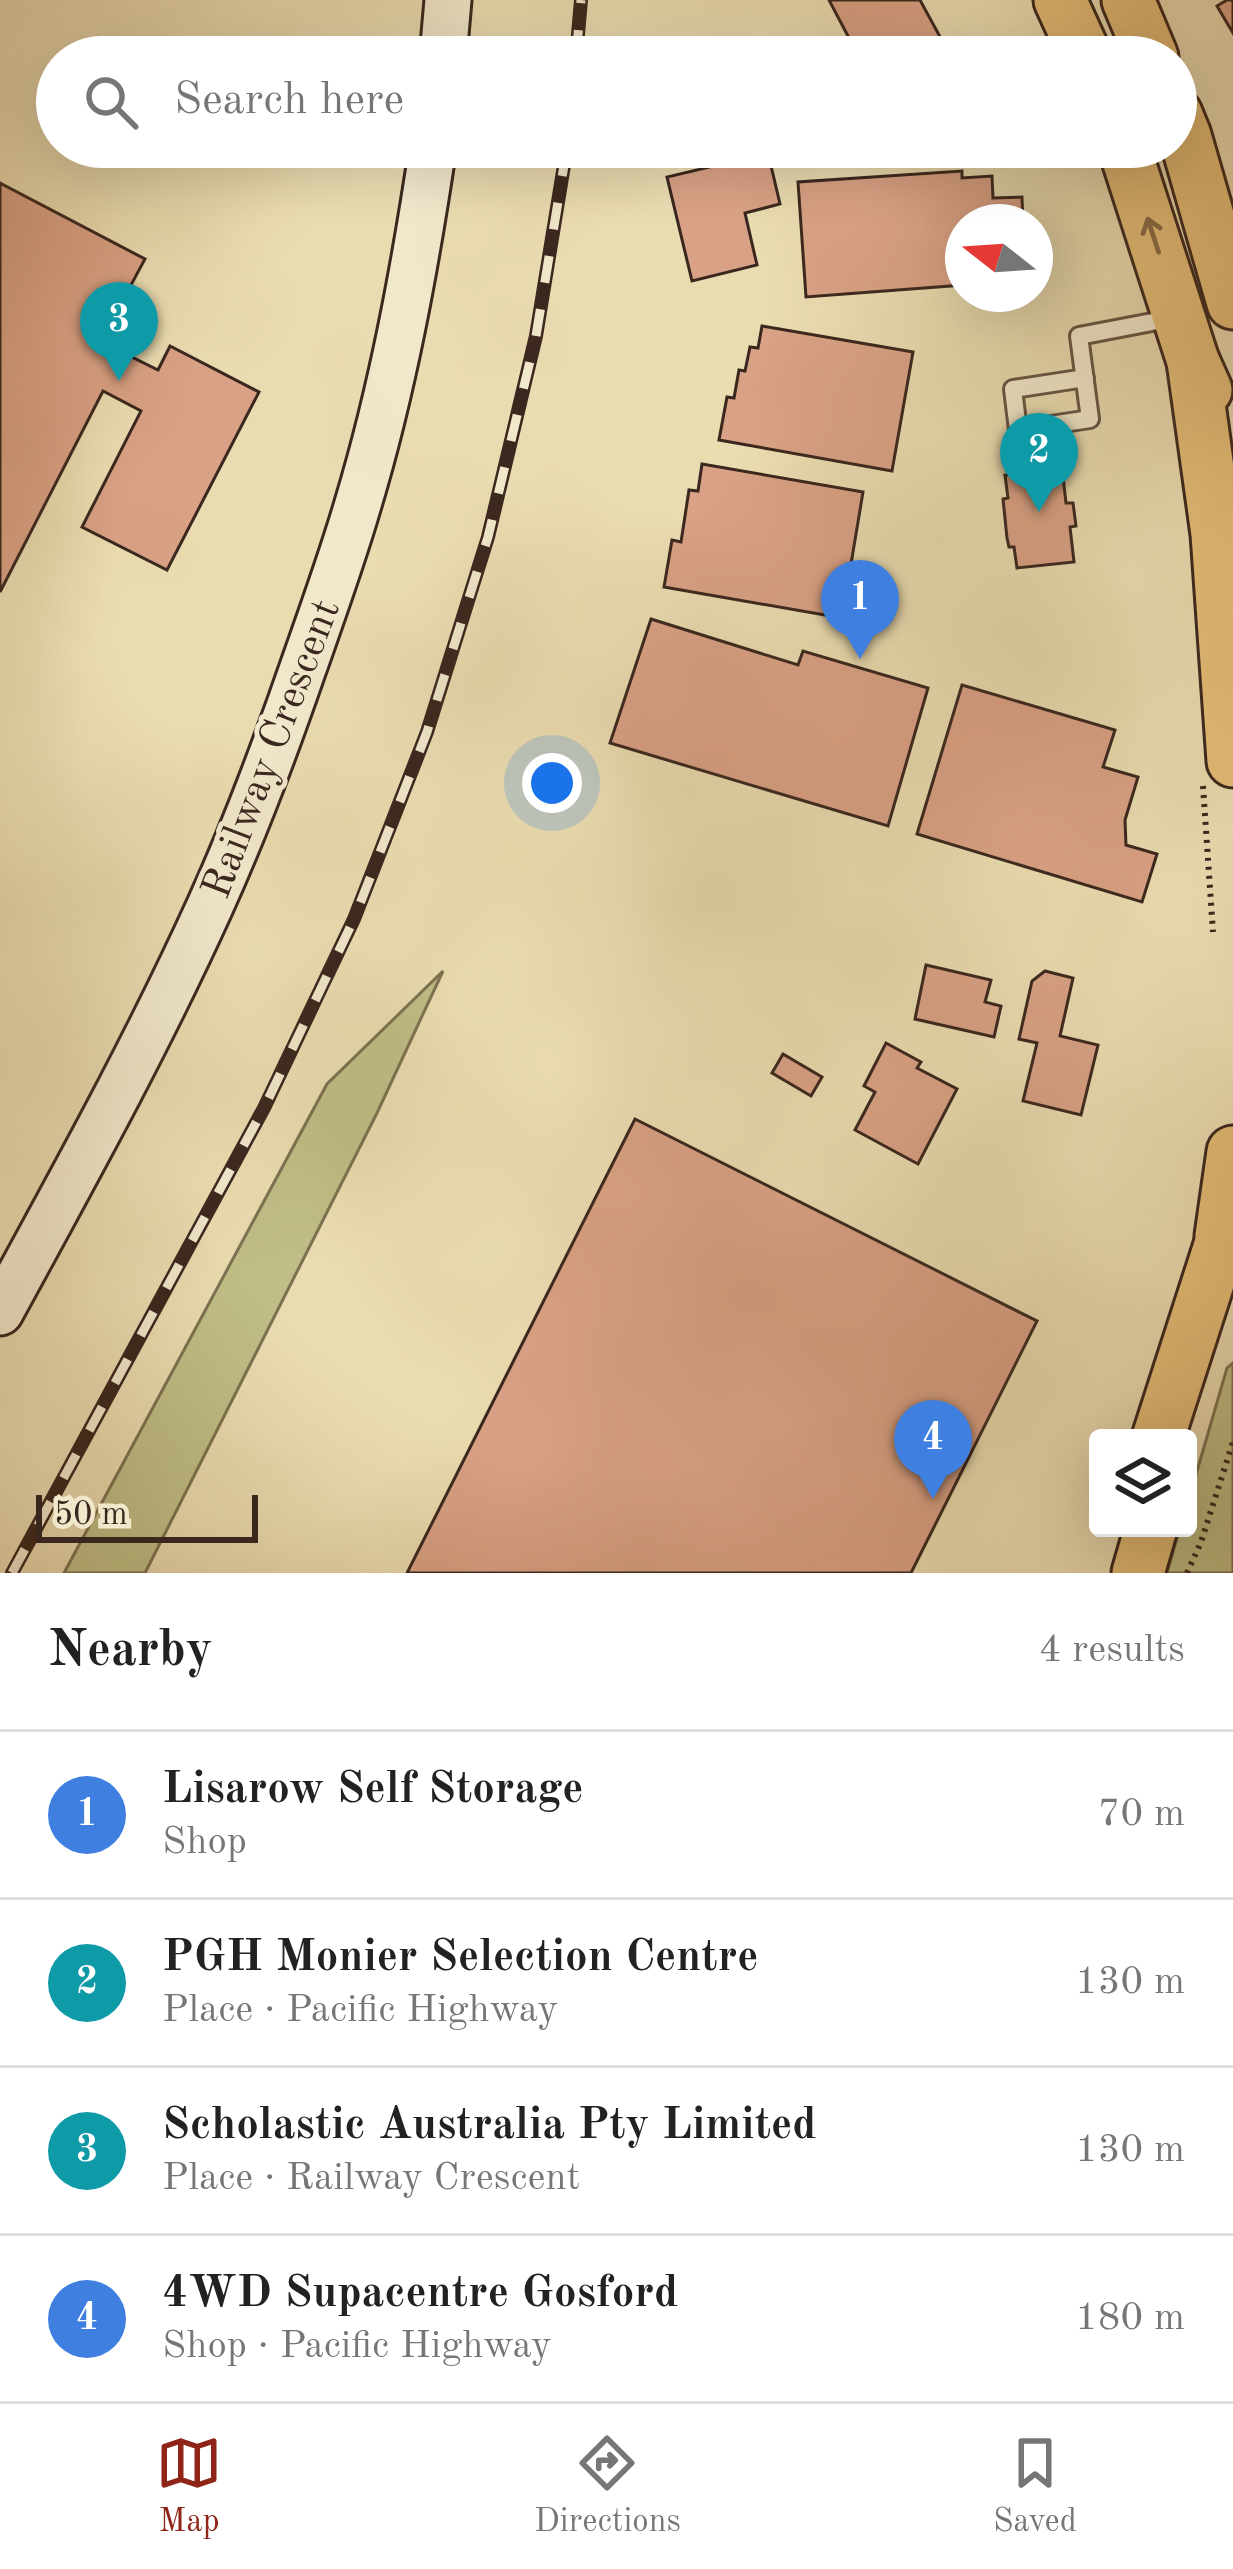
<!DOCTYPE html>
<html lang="en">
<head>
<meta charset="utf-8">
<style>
  :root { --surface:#fff; --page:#f2f2f2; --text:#222; --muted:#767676; --line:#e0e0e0; --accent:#8f2418 }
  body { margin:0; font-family:"Old Standard TT",serif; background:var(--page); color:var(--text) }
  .controls { position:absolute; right:36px; bottom:36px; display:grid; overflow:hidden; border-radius:12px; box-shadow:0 12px 48px #0002 }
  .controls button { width:108px; height:108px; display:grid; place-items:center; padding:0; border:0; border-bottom:3px solid var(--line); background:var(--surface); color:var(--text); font:60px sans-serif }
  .compass { position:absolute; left:945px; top:204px; width:108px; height:108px; border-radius:50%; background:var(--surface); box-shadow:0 12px 48px #0002; rotate:287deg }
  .scale { position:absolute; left:36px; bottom:30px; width:222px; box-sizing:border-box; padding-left:12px; border:6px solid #3a271e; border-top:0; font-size:33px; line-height:42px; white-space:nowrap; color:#3a271e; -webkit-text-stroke:9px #f1e8cc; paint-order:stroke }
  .you { position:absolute; left:552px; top:783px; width:42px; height:42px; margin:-30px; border:9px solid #fff; border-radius:50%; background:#1a73e8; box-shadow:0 0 0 18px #1a73e833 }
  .badge { display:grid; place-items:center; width:78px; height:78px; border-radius:50%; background:var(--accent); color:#fff; font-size:39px; font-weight:700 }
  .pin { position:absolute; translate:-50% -99px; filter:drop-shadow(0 3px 6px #0008) }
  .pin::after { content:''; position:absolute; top:63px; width:42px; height:36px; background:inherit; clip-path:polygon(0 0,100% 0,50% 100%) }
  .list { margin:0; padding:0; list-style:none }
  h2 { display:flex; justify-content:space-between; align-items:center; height:156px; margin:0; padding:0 48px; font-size:51px }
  h2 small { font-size:39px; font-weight:400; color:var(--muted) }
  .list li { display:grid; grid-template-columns:78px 1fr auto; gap:36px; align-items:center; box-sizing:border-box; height:168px; padding:0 48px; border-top:3px solid var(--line) }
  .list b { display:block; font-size:45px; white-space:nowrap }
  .list p { margin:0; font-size:39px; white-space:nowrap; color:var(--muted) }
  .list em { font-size:39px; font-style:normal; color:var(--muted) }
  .icon { flex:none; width:66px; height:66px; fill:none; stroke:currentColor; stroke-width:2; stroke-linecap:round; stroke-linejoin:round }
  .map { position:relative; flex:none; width:1233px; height:1573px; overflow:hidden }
  .search { position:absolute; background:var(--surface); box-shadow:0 12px 48px #0002; left:36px; right:36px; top:36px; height:132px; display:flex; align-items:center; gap:30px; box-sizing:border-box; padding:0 42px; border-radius:66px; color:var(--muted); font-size:45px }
  .sheet { height:828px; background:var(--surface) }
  nav { display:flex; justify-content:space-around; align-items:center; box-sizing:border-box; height:168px; border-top:3px solid var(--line); background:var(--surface); font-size:33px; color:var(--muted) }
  nav a { display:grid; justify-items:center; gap:6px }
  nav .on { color:var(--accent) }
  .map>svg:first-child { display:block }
  .green { fill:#bfbe86; stroke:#7c7252; stroke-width:3 }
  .building { fill:#d9a185; stroke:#3a271e; stroke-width:3 }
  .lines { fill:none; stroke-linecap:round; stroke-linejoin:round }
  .service-casing { stroke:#665443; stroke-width:22 }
  .secondary-casing { stroke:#3a271e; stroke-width:51 }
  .primary-casing { stroke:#3a271e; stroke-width:57 }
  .path { stroke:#3a271e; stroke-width:6; stroke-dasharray:3 6; stroke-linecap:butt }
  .service { stroke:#f1e8cc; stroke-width:16 }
  .secondary { stroke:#f1e8cc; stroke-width:45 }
  .primary { stroke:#e5be78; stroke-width:51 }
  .rail-casing { stroke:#3a271e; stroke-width:14 }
  .rail { stroke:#f1e8cc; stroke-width:9; stroke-dasharray:27; stroke-linecap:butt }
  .oneway { stroke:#876b46 }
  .labels { text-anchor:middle; stroke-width:10; stroke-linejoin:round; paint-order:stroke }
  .street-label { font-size:42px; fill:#3a271e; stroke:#f1e8cc }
</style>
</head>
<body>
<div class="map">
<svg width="1233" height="1573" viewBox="0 0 1233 1573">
  <rect width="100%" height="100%" fill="#eadcb1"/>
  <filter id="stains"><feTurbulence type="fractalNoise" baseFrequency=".00167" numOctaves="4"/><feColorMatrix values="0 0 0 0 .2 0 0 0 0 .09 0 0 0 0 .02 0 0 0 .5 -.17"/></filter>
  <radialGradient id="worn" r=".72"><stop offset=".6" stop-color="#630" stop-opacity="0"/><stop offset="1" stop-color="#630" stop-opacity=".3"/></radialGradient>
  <g class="green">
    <path d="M443,971L377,1113L145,1573H64L327,1084Z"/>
    <path d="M1233,1363V1573H1167L1180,1528H1188V1502L1227,1368Z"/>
  </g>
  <g class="building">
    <path d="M829,0H920L951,57H859Z"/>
    <path d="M1227,0H1233V33L1217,6Z"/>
    <path d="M768,153L780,204L745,213L757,265L692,281L667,177Z"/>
    <path d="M962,171V178L992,176L993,198L1022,197L1023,222H963V285L806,297L798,182Z"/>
    <path d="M0,183L145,259L116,313L139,325L124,353L158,370L170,346L259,392L167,570L82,527L141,411L103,391L0,592Z"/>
    <path d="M762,326L913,352L892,471L719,440L727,397L734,398L739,370L745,371L750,347L758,348Z"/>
    <path d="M702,464L863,492L842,618L664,587L672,540L681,542L689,490L698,491Z"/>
    <path d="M1062,468L1066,503H1073L1076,526L1070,527L1074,562L1017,568L1014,547H1009L1007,538L1003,499L1008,498L1005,475Z"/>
    <path d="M651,619L798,665L803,651L928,688L888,826L610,743Z"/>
    <path d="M962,685L1115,730L1103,767L1138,777L1125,820L1126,845L1157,854L1142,902L917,834Z"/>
    <path d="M926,965L991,980L985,1002L1001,1006L994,1037L915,1019Z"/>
    <path d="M1045,971L1073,978L1060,1036L1098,1045L1081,1115L1023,1101L1037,1043L1019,1039L1032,981Z"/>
    <path d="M886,1043L921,1062L917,1068L957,1089L918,1164L855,1130L875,1092L864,1086Z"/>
    <path d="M783,1054L822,1077L811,1096L772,1073Z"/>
    <path d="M635,1119L1037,1321L911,1573H407Z"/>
  </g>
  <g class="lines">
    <defs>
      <path id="service" d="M1085,378L1013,389L1018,430L1090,419L1079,336L1173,318"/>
      <g id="secondary">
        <path d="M443,57L448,0"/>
        <path d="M0,1312C73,1178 147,1045 210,906C245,829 275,749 303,668C322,614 342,559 358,504C393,388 415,267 433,147"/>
      </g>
      <g id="primary">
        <path d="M1060,0L1086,57"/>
        <path d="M1128,0L1152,57"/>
        <path d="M1176,114L1185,136L1233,303"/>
        <path d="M1124,147L1193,361L1206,390"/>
        <path d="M1193,361L1217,534L1233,761"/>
        <path d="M1221,1236L1233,1152"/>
        <path d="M1158,1438L1233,1205"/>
        <path d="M1138,1573L1151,1528"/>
      </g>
    </defs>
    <use href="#service" class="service-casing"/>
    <use href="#secondary" class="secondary-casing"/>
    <use href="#primary" class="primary-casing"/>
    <g class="path">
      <path d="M1203,786L1213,932"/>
      <path d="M1187,1573L1201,1542L1233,1442"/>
    </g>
    <use href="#service" class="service"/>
    <use href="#secondary" class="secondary"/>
    <use href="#primary" class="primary"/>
    <defs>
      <g id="rail">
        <path d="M576,57L581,0"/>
        <path d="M12,1573L264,1108L354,919L427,732L488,537L536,336L567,147"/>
      </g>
    </defs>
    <use href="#rail" class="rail-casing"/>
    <use href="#rail" class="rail"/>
  </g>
  <defs><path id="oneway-shaft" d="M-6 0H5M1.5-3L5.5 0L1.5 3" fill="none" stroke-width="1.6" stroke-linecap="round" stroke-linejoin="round" transform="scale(3)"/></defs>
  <use class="oneway" href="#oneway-shaft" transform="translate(1153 235) rotate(-108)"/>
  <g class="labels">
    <g class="street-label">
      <text transform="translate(269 748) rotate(-69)" y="15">Railway Crescent</text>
    </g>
  </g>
  <rect width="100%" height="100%" filter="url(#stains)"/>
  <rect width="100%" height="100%" fill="url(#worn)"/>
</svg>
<div class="controls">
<button><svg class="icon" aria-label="layers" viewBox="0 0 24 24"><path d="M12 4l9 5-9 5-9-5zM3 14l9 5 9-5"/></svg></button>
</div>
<svg class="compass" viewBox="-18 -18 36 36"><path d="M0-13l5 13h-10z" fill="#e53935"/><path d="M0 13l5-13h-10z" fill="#767676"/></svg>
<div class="scale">50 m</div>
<div class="you"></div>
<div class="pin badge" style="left:860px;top:659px;background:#3f7fe0">1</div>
<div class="pin badge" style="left:1039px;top:512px;background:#0f9aa8">2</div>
<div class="pin badge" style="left:119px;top:381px;background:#0f9aa8">3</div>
<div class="pin badge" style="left:933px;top:1499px;background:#3f7fe0">4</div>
<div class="search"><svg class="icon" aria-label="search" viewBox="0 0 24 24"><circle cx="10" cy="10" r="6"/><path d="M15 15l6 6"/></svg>Search here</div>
</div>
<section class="sheet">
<h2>Nearby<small>4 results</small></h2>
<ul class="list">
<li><span class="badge" style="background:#3f7fe0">1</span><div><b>Lisarow Self Storage</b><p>Shop</p></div><em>70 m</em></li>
<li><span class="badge" style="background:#0f9aa8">2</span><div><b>PGH Monier Selection Centre</b><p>Place · Pacific Highway</p></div><em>130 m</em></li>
<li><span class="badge" style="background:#0f9aa8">3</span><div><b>Scholastic Australia Pty Limited</b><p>Place · Railway Crescent</p></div><em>130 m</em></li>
<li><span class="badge" style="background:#3f7fe0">4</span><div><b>4WD Supacentre Gosford</b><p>Shop · Pacific Highway</p></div><em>180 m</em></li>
</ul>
</section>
<nav>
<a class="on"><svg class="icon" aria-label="map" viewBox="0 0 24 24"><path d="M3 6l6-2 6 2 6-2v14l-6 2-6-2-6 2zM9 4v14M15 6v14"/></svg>Map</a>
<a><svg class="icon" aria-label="directions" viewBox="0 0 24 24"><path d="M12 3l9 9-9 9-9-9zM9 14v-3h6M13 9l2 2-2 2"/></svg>Directions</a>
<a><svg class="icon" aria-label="saved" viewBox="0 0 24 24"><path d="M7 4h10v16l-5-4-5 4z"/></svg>Saved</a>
</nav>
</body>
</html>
